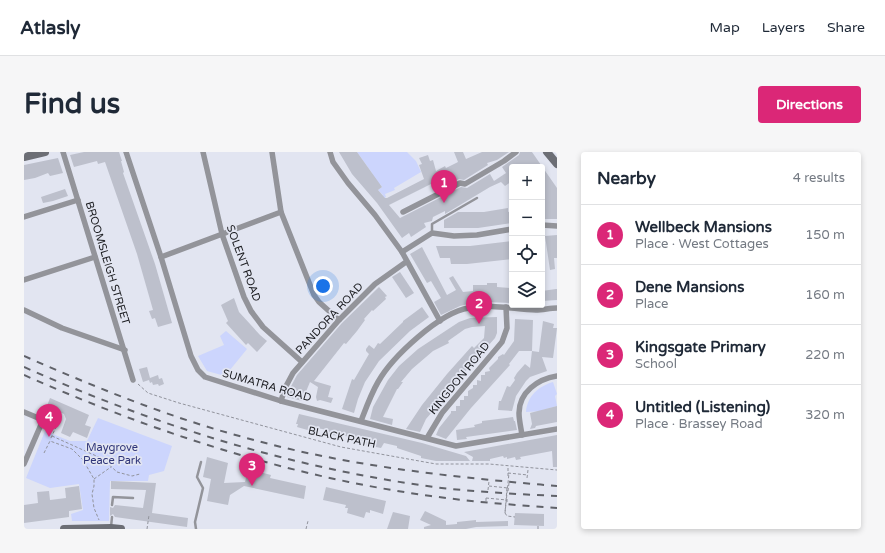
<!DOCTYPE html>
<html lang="en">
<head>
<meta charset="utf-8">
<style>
  :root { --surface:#fff; --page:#f6f6f7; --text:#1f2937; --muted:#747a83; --line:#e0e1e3; --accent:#db2777 }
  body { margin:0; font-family:"Varela Round",sans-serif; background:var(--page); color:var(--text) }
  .controls { position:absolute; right:12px; top:12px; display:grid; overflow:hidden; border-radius:4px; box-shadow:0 2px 6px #0003 }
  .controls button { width:36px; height:36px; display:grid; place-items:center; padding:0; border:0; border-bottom:1px solid var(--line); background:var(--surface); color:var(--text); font:20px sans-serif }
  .you { position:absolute; left:299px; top:134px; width:14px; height:14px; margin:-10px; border:3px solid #fff; border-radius:50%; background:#1a73e8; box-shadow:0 0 0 6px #1a73e833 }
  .badge { display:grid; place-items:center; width:26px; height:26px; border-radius:50%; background:var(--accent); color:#fff; font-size:13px; font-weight:700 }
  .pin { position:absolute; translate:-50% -33px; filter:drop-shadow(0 1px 2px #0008) }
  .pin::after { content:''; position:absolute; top:21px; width:14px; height:12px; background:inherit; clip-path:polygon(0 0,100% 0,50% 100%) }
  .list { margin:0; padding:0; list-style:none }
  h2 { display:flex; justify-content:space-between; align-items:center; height:52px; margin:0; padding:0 16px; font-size:17px }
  h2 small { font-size:13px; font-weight:400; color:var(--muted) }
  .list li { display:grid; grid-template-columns:26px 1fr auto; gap:12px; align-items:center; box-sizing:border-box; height:60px; padding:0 16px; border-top:1px solid var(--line) }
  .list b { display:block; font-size:15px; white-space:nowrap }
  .list p { margin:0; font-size:13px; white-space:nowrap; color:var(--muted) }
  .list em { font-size:13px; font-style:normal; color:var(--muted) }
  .icon { flex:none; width:22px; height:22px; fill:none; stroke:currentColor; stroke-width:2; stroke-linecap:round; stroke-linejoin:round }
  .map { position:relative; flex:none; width:533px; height:377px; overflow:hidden; border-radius:4px }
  header { display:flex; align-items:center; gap:24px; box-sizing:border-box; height:56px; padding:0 20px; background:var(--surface); border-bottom:1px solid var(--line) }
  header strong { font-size:19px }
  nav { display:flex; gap:22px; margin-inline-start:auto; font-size:14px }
  .intro { display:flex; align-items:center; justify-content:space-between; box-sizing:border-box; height:96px; padding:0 24px }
  h1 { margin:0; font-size:28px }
  .button { padding:10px 18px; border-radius:4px; background:var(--accent); color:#fff; font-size:14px; font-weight:700 }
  main { display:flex; gap:24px; padding:0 24px }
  aside { flex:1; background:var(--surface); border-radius:4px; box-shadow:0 2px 6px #0003 }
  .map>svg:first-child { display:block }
  .green { fill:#ccd5fd }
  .building { fill:#bdc0cc }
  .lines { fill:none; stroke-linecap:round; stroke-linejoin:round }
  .path { stroke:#91939c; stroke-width:1; stroke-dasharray:3 2; stroke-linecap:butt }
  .lane { stroke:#93949a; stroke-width:2.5 }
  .street { stroke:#93949a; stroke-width:5.5 }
  .secondary { stroke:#6c6e75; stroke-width:8 }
  .rail { stroke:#606269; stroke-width:2; stroke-dasharray:7 7; stroke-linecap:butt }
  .path-bridge { stroke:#91939c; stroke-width:1; stroke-dasharray:3 2; stroke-linecap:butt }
  .labels { text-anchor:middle; stroke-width:3.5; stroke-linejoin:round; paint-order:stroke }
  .street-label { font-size:11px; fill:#1a1b1f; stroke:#e2e5f1 }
  .park-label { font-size:11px; fill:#2f3579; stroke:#e2e5f1 }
</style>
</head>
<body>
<header>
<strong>Atlasly</strong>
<nav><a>Map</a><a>Layers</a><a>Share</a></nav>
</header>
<div class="intro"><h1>Find us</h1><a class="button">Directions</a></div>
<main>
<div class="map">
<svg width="533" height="377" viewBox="0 0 533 377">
  <rect width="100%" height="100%" fill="#e2e5f1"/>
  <g class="green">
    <path d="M333,0H383L392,9L397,20L370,36L371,38L361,42L362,45L358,48L357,45L359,43L354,38L358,35L356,32L351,36L348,21Z"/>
    <path d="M202,179L223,197L201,224L183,219L174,204L200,193L196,184Z"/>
    <path d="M529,230L533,242L531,244L533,254L519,258V259L502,260C503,244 515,234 529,230Z"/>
    <path d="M74,266L148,294L140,319L125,323L124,329H86L85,369H48L47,362L59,358L55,332L26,336L2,326L21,279L46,289H63Z"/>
  </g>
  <g class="building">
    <path d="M60,0H95L98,9H97L100,20L99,21L131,112L148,171L134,175L131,166L128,167L125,159L129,158L113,102L81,10L74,12L73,9L50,15L46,3Z"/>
    <path d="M315,0H333L358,35L354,38L361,46H363L400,27L395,13L398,12L395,6L404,3L406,9L409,8L412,19L421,14L422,16L434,10L430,0H439L442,7L458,0H485L473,8L463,11L464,13L440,28L435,27L423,33L419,26L365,53L376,66L437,35L443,36L466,22L470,29L482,21L478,15L495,3L496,0H508L533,36V67H519L518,15H488V29L481,34L477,30L466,35L421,62V59L409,65L408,69L400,71L402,75L387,85L385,81L378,86L353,51L328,22Z"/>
    <path d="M34,6L39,21L26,24L24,21L11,26L0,28V13Z"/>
    <path d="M41,37L44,44L29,49L19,51L17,45Z"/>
    <path d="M484,56V60L488,59V71L454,76H420V68L434,60H460Z"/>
    <path d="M533,83V106H530L531,117L526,118L521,84Z"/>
    <path d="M488,89V107L443,112H427L426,106H416L412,94H446Z"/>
    <path d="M398,95L423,143L432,138L425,126L429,124L439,140L449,139V133H463V131H473V135L487,136L488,151L462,150L444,152L436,154L417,163L410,150L417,146L407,129L403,131L386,102Z"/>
    <path d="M376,120L390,141L382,146L368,125Z"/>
    <path d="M355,135L363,144L361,145L362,147L349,159L348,158L340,167L341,168L333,179L322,192L320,191L290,229L307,234L304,245L309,246L307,251L296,248L293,249L292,245L294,235L286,230L281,242L279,241L278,249L263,245L265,238L273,223L318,171Z"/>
    <path d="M532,137H533V148L518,149V139Z"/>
    <path d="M210,146L215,160L236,183L243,189L233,200L224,191L222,193L202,171L204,169L197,153Z"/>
    <path d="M398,155L405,165L386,179L355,209L341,230L334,247L330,261L318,257L328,227L330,228L345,202L342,199V197L345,193L350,197L354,191L356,192L379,170V169Z"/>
    <path d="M473,165V181L471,186L432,230L408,260L402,267L396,280L382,277L398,253L423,222L448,194L450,196L460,186L461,174L448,175L441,177L424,189L425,191L409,199L388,217L377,230H379L374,237H373L359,265L369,267L368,273L346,267L349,255L364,228L375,214L394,197L435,170L446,166Z"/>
    <path d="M491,167L509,168L508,199H495L485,212L486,213L447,256L422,287L412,283L415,276L427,261V259H432V254H436V248H440V244H444V239L449,236V233H453V228L457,229V223H461V220L466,219L465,216L474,207V205L479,202L480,203L490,189Z"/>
    <path d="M519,169L530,172L529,176H533L529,206L518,205L523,219L506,225L502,229L492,244L488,259L474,258L475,249H477L483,234L486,235L491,228L490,226L493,221L501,212L506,216L508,199L515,200Z"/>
    <path d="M123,215L126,226L134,223L135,227L138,226L140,232L135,234L134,232L129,233L128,230L126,231L125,228L119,230L115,217Z"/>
    <path d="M26,246L65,263L61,273L67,275L63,286L49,280L46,285L37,281L42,267L40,262L23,254Z"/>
    <path d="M533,254V270L512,274L511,276L506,277L508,272L506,261Z"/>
    <path d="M275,262L398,291L442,304L446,309H412L397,306V304L373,296V294L360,291L357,296L352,295L340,293L341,290L329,288L330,286L317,283V284L308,283L302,281L303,278L288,275L287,279L273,275L274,272H272Z"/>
    <path d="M489,265L490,269H491L493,278L442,285L443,287L433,288L432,278L451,275L450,273L458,271V269Z"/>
    <path d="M533,283V315H529L528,299L496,305L497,307L492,308L491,305L483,307V305L480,306L479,304L466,307V309H448L449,305L440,300Z"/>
    <path d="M183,305L204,311L200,331L221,330L224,317L247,323L246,326L282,334L280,347L220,334L206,343L204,353L183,349L187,327L179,325Z"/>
    <path d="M87,329L132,331L128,361L164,366L163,375L91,365L89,362L86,364V355L89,356L91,353L119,356L122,338L87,337Z"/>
    <path d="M55,334L58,357L45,359V365L0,371V353L14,351L13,340L25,339L26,348L42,346L41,336Z"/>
    <path d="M302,335L362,349L359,362L346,358V361L342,360L340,366L323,361L324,356H321L322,353L299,348Z"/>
    <path d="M401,359L422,369V373L433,372V370L452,368V370L484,369V374L452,375L442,377H400V375L407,373L396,368Z"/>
    <path d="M369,360L386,364L384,377H363Z"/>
    <path d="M491,361L520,362V374L490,373Z"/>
  </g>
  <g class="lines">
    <g class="path">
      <path d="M114,232L124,241L155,251L317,295L412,312H465L533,318"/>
      <path d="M25,270L33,273L26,288"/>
      <path d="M28,284L79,307L93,320L108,324L116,322"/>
      <path d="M20,301L26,289L48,297L59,308L70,327V334L68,342L70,356L75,368"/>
      <path d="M484,321L504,323"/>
      <path d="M484,324V316"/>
      <path d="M503,326L504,318"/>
      <path d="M70,327L87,315"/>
      <path d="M465,334L484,336"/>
      <path d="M464,338L465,329"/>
      <path d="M484,339L485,331"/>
      <path d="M462,346L483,348"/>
      <path d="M462,349V344"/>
      <path d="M483,350V345"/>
      <path d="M481,361L483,364L491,365"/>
      <path d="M123,377L125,363"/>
      <path d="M282,377L284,369"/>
      <path d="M514,377V374"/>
    </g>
    <g class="lane">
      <path d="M408,81V72L453,46"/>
      <path d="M88,353L89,345L109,346"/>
      <path d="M87,375L88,365"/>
      <path d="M172,377L171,370L179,336L173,325L177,310"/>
    </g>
    <g class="street">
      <path d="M39,0L109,228"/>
      <path d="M102,0L137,105L167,204L174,218L181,225L257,249L432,294L533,277"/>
      <path d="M179,0L198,82L220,145L227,159L239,175L278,210"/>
      <path d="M248,0L257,60L290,143L295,150L315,168"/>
      <path d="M306,0L309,10L324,31L351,63L378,100L416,169"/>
      <path d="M379,60L436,31L441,32L480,9L492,0"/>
      <path d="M0,65L54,48"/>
      <path d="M518,73L533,74"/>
      <path d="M378,100L408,81L430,84L453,83L488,77"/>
      <path d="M137,105L257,60"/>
      <path d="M0,128L71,105"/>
      <path d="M0,158L38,176L101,198"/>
      <path d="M257,249L261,236L269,221L315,168L351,132L382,110"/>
      <path d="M0,260L19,268L0,312"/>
      <path d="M337,269C342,256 347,242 354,230C368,205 416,160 445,156C467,152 489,157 512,158C519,158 526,156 533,156"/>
      <path d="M498,283C497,276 495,268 495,261C495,240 514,227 533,224"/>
      <path d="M403,286L418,261L478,190L483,176L482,155"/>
    </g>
    <g class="secondary">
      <path d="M523,0L533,12"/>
      <path d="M0,5L21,0"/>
      <path d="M40,377L87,376L97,377"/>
    </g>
    <g class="rail">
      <path d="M0,204C71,235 144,265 219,285C321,314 427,325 533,334"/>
      <path d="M0,215C130,273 268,316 410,335C451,340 492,342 533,344"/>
      <path d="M0,223C129,280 266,325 407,344C449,350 491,353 533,356"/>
    </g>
    <path class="path-bridge" d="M483,336L481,361L485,321"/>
  </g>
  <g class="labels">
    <g class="street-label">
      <text transform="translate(84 111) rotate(73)" y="4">BROOMSLEIGH STREET</text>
      <text transform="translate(220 111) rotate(70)" y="4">SOLENT ROAD</text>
      <text transform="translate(305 166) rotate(-47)" y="4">PANDORA ROAD</text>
      <text transform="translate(435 226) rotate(-51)" y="4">KINGDON ROAD</text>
      <text transform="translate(243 233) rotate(16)" y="4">SUMATRA ROAD</text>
      <text transform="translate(318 285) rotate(12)" y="4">BLACK PATH</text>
    </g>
    <g class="park-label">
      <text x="88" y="299">Maygrove<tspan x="88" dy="13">Peace Park</tspan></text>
    </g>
  </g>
</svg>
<div class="controls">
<button>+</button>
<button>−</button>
<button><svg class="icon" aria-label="locate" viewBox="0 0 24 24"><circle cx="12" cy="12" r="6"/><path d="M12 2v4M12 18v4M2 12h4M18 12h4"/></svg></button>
<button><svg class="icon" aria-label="layers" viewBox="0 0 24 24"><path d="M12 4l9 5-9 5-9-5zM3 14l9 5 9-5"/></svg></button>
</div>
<div class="you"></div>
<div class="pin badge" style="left:420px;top:51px">1</div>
<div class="pin badge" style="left:455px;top:172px">2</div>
<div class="pin badge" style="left:228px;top:334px">3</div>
<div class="pin badge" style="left:25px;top:285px">4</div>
</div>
<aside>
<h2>Nearby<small>4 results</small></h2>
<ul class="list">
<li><span class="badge">1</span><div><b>Wellbeck Mansions</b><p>Place · West Cottages</p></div><em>150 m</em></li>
<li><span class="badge">2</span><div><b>Dene Mansions</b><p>Place</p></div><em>160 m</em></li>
<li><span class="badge">3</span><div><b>Kingsgate Primary</b><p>School</p></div><em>220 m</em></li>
<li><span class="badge">4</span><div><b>Untitled (Listening)</b><p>Place · Brassey Road</p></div><em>320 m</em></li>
</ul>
</aside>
</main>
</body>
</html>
